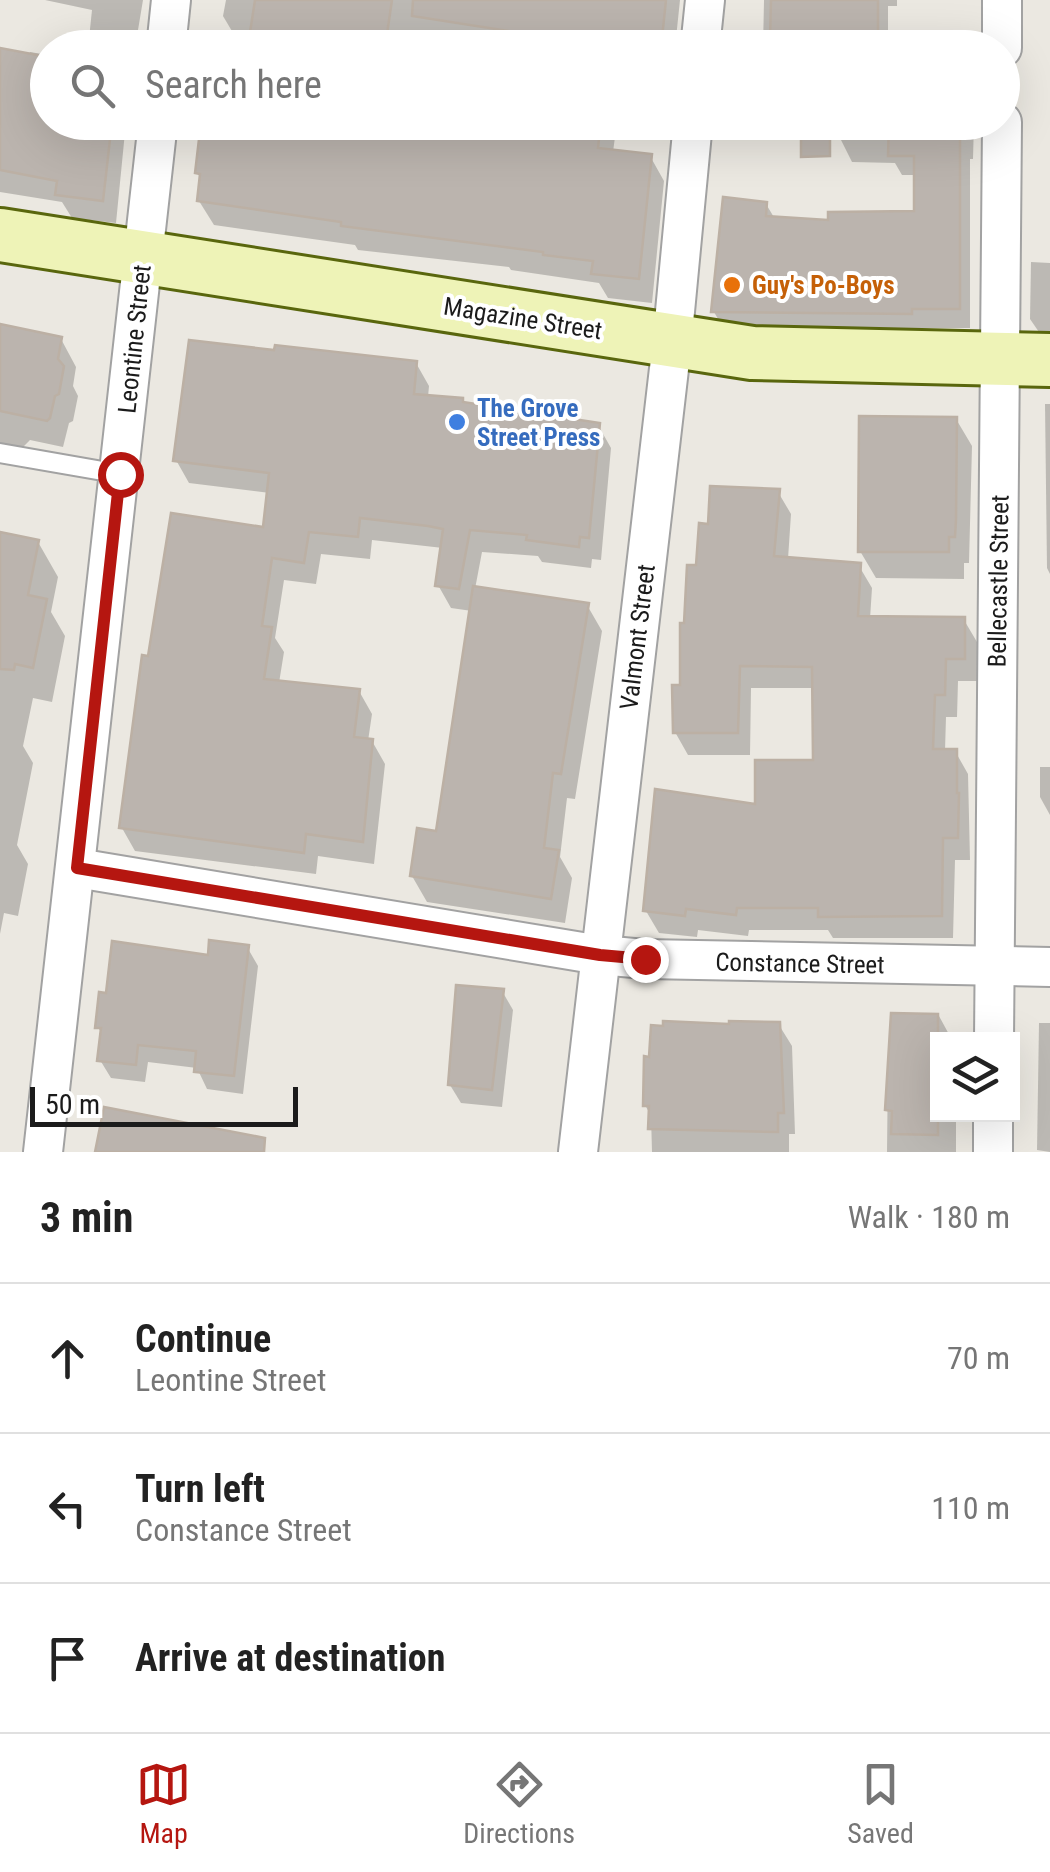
<!DOCTYPE html>
<html lang="en">
<head>
<meta charset="utf-8">
<style>
  :root { --surface:#fff; --page:#f2f2f2; --text:#222; --muted:#767676; --line:#e0e0e0; --accent:#b51610 }
  body { margin:0; font-family:"Roboto Condensed",sans-serif; background:var(--page); color:var(--text) }
  .controls { position:absolute; right:30px; bottom:30px; display:grid; overflow:hidden; border-radius:0px; box-shadow:0 10px 40px #0002 }
  .controls button { width:90px; height:90px; display:grid; place-items:center; padding:0; border:0; border-bottom:2px solid var(--line); background:var(--surface); color:var(--text); font:50px sans-serif }
  .scale { position:absolute; left:30px; bottom:25px; width:268px; box-sizing:border-box; padding-left:10px; border:5px solid #1b1b1b; border-top:0; font-size:28px; line-height:35px; white-space:nowrap; color:#1b1b1b; -webkit-text-stroke:8px #fff; paint-order:stroke }
  .stop { position:absolute; width:30px; height:30px; margin:-22px; border:8px solid #b51610; border-radius:50%; background:#fff }
  .stop.end { background:#b51610; border-color:#fff; box-shadow:0 2px 10px #0008 }
  .list { margin:0; padding:0; list-style:none }
  h2 { display:flex; justify-content:space-between; align-items:center; height:130px; margin:0; padding:0 40px; font-size:42px }
  h2 small { font-size:32px; font-weight:400; color:var(--muted) }
  .list li { display:grid; grid-template-columns:65px 1fr auto; gap:30px; align-items:center; box-sizing:border-box; height:150px; padding:0 40px; border-top:2px solid var(--line) }
  .list b { display:block; font-size:38px; white-space:nowrap }
  .list p { margin:0; font-size:32px; white-space:nowrap; color:var(--muted) }
  .list em { font-size:32px; font-style:normal; color:var(--muted) }
  .icon { flex:none; width:55px; height:55px; fill:none; stroke:currentColor; stroke-width:2; stroke-linecap:round; stroke-linejoin:round }
  .map { position:relative; flex:none; width:1050px; height:1152px; overflow:hidden }
  .search { position:absolute; background:var(--surface); box-shadow:0 10px 40px #0002; left:30px; right:30px; top:30px; height:110px; display:flex; align-items:center; gap:25px; box-sizing:border-box; padding:0 35px; border-radius:55px; color:var(--muted); font-size:38px }
  .sheet { height:580px; background:var(--surface) }
  nav { display:flex; justify-content:space-around; align-items:center; box-sizing:border-box; height:140px; border-top:2px solid var(--line); background:var(--surface); font-size:28px; color:var(--muted) }
  nav a { display:grid; justify-items:center; gap:5px }
  nav .on { color:var(--accent) }
  .map>svg:first-child { display:block }
  .shadow { fill:#0003 }
  .building { fill:#bbb4ae; stroke:#bcb0a4; stroke-width:2.5 }
  .lines { fill:none; stroke-linecap:round; stroke-linejoin:round }
  .lane-casing { stroke:#a2a2a2; stroke-width:22 }
  .street-casing { stroke:#a2a2a2; stroke-width:42 }
  .secondary-casing { stroke:#59660d; stroke-width:58 }
  .lane { stroke:#fff; stroke-width:18 }
  .street { stroke:#fff; stroke-width:38 }
  .secondary { stroke:#eef3b7; stroke-width:52 }
  .route { stroke:#b51610; stroke-width:12 }
  .food-dot { fill:#e8710a; stroke:#fff; stroke-width:4 }
  .shop-dot { fill:#3f7fe0; stroke:#fff; stroke-width:4 }
  .labels { text-anchor:middle; stroke-width:8; stroke-linejoin:round; paint-order:stroke }
  .food-label { font-size:25px; font-weight:bold; fill:#c56008; stroke:#fff; text-anchor:start }
  .street-label { font-size:25px; fill:#1b1b1b; stroke:#fff }
  .shop-label { font-size:25px; font-weight:bold; fill:#366cbe; stroke:#fff; text-anchor:start }
</style>
</head>
<body>
<div class="map">
<svg width="1050" height="1152" viewBox="0 0 1050 1152">
  <rect width="100%" height="100%" fill="#ebe8e1"/>
  <g class="shadow">
    <path d="M45,0H143L135,48H88L92,10Z"/>
    <path d="M226,0H293L288,48L239,43L223,16Z"/>
    <path d="M326,0H680L675,48H474L403,36L401,48H323L320,41Z"/>
    <path d="M764,0H897V6H888V48H763Z"/>
    <path d="M0,51L29,56L30,52L48,55V122H126L116,223L72,218L62,202L0,192Z"/>
    <path d="M547,122H617L613,152L650,156L664,181L652,303L608,298L599,283L511,270L509,267L358,250L355,245L214,225L199,201L202,180L197,173Z"/>
    <path d="M744,122H974L973,159H970V328H921V333L725,331L714,312L766,204L775,219L830,222L916,214V175H902L895,163L852,162L841,140L747,129Z"/>
    <path d="M1031,262L1050,263V348L1030,319Z"/>
    <path d="M0,327L61,339L76,367L73,386L78,396L73,421L69,423L63,447L30,440L17,453L0,449Z"/>
    <path d="M416,363L429,386L428,397L598,425L611,448L601,560L592,559L591,568L542,562L538,556L482,552L475,589L587,605L602,631L575,799L567,798L560,857L572,878L565,923L427,902L412,876L439,833L472,611L451,608L438,585L443,548L372,540L370,559L321,554L316,584L284,580L275,638L284,652L279,683L359,691L372,714L368,741H372L385,764L374,864L318,856L316,874L135,851L122,828L150,658L265,530L270,493L189,483L176,460Z"/>
    <path d="M1045,404H1050V574L1047,568Z"/>
    <path d="M956,419L972,446L969,563H964V579L876,578L860,551Z"/>
    <path d="M778,492L791,514L788,559L859,566L872,588L870,619L964,620L977,642V681H958L957,717H946L945,751H955L968,774L970,860H955L953,938H833L828,930H749L748,936L698,930L697,937L659,933L646,911L757,807L816,763L815,688H751L750,755H688L675,732L682,688L686,625L710,526Z"/>
    <path d="M0,535L38,542L58,577L51,612L65,636L52,702L33,698L23,746L33,763L17,845L28,864L18,916L4,913L0,934Z"/>
    <path d="M1040,767H1050V815L1040,797Z"/>
    <path d="M247,947L258,966L243,1094L207,1089L197,1068L148,1062L145,1082L111,1078L100,1060L103,1036L98,1027L210,957Z"/>
    <path d="M502,991L513,1010L502,1107L461,1103L450,1085Z"/>
    <path d="M893,1015L939,1016L951,1038L938,1040V1114H956V1152H887L888,1060Z"/>
    <path d="M1039,1023H1050V1152L1037,1150Z"/>
    <path d="M779,1025L792,1046L795,1134H789V1152H652L651,1116L645,1105Z"/>
  </g>
  <g class="building">
    <path d="M255,0H392L385,48H355L283,37L282,44L249,39Z"/>
    <path d="M413,0H666L661,48H519L521,33L412,16Z"/>
    <path d="M771,0H878V44L770,40Z"/>
    <path d="M0,48L48,57V122H112L103,201L55,195L57,181L0,170Z"/>
    <path d="M201,122H551L549,134L599,139L598,148L652,154L639,279L591,274L593,261L543,255V252L341,226V222L197,201L200,174L195,173Z"/>
    <path d="M801,122H830V156L801,157Z"/>
    <path d="M889,122H960V309H912V314L711,312L723,197L767,202L766,216L828,220V212L914,211V156H888Z"/>
    <path d="M0,324L62,337L58,359L64,366L59,394L55,396L50,418L47,421L0,411Z"/>
    <path d="M189,340L274,350L275,345L417,361L414,394L463,398V402L600,423L589,538L580,537L579,547L526,540L527,535L470,530L459,589L435,586L443,529L428,526L360,518L358,537L309,532L304,563L272,558L262,626L272,627L264,679L360,689L354,737L373,739L363,842L306,834L304,853L119,828L142,655L148,656L171,513L263,527L269,473L173,461Z"/>
    <path d="M859,416L957,417L956,520L955,537H949V552H858Z"/>
    <path d="M710,486L780,489L774,556L861,563L858,616L965,617V659H946L945,695H935L933,749H957V793H959L958,838H943L942,916L818,917V908H737L736,915L686,909L685,916L643,911L655,789L755,804V760H813L812,667L740,666L738,733H673L672,685H680V623H684L687,565H696L699,523L708,524Z"/>
    <path d="M0,532L39,540L28,595L47,599L33,668L15,664L14,670L0,669Z"/>
    <path d="M473,586L589,603L561,774L553,773L544,848L559,850L551,899L410,876L417,828L436,831Z"/>
    <path d="M209,940L249,945L234,1076L194,1072L196,1051L138,1045L136,1065L97,1061L101,1028H95L99,992L106,993L112,941L208,955Z"/>
    <path d="M456,985L504,989L492,1090L448,1085Z"/>
    <path d="M891,1013L938,1014V1135L891,1134L892,1111L885,1110Z"/>
    <path d="M663,1021L729,1024V1021L780,1022L784,1113H778V1132L648,1129L649,1106H643L644,1056L649,1057L651,1025L663,1026Z"/>
    <path d="M104,1107L265,1138L264,1152H95Z"/>
  </g>
  <g class="lines">
    <defs>
      <path id="lane" d="M0,453L120,474"/>
      <g id="street">
        <path d="M166,48L171,0"/>
        <path d="M700,48L705,0"/>
        <path d="M1002,48V0"/>
        <path d="M77,868L600,955L645,959L1050,967"/>
        <path d="M994,1040L1002,122"/>
        <path d="M43,1152L158,122"/>
        <path d="M578,1152L672,343L693,122"/>
        <path d="M993,1152V1114"/>
      </g>
      <path id="secondary" d="M0,235L752,353L1050,360"/>
    </defs>
    <use href="#lane" class="lane-casing"/>
    <use href="#street" class="street-casing"/>
    <use href="#secondary" class="secondary-casing"/>
    <use href="#lane" class="lane"/>
    <use href="#street" class="street"/>
    <use href="#secondary" class="secondary"/>
  </g>
  <g class="lines">
    <path class="route" d="M120,474L77,868L600,955L645,959"/>
  </g>
  <circle class="food-dot" cx="732" cy="285" r="10"/>
  <circle class="shop-dot" cx="457" cy="422" r="10"/>
  <g class="labels">
    <g class="food-label">
      <text x="752" y="294">Guy's Po-Boys</text>
    </g>
    <g class="street-label">
      <text transform="translate(523 318) rotate(9)" y="9">Magazine Street</text>
      <text transform="translate(134 339) rotate(-84)" y="9">Leontine Street</text>
      <text transform="translate(998 581) rotate(-89)" y="9">Bellecastle Street</text>
      <text transform="translate(637 637) rotate(-83)" y="9">Valmont Street</text>
      <text transform="translate(800 963) rotate(1)" y="9">Constance Street</text>
    </g>
    <g class="shop-label">
      <text x="477" y="417">The Grove<tspan x="477" dy="29">Street Press</tspan></text>
    </g>
  </g>
</svg>
<div class="controls">
<button><svg class="icon" aria-label="layers" viewBox="0 0 24 24"><path d="M12 4l9 5-9 5-9-5zM3 14l9 5 9-5"/></svg></button>
</div>
<div class="scale">50 m</div>
<div class="stop" style="left:120px;top:474px"></div>
<div class="stop end" style="left:645px;top:959px"></div>
<div class="search"><svg class="icon" aria-label="search" viewBox="0 0 24 24"><circle cx="10" cy="10" r="6"/><path d="M15 15l6 6"/></svg>Search here</div>
</div>
<section class="sheet">
<h2>3 min<small>Walk · 180 m</small></h2>
<ul class="list">
<li><svg class="icon" aria-label="ahead" viewBox="0 0 24 24"><path d="M12 20V5M6 11l6-6 6 6"/></svg><div><b>Continue</b><p>Leontine Street</p></div><em>70 m</em></li>
<li><svg class="icon" aria-label="left" viewBox="0 0 24 24"><path d="M17 20v-9H6M10 6l-5 5 5 5"/></svg><div><b>Turn left</b><p>Constance Street</p></div><em>110 m</em></li>
<li><svg class="icon" aria-label="arrive" viewBox="0 0 24 24"><path d="M6 21V4h12l-3 4 3 4H6"/></svg><div><b>Arrive at destination</b></div></li>
</ul>
</section>
<nav>
<a class="on"><svg class="icon" aria-label="map" viewBox="0 0 24 24"><path d="M3 6l6-2 6 2 6-2v14l-6 2-6-2-6 2zM9 4v14M15 6v14"/></svg>Map</a>
<a><svg class="icon" aria-label="directions" viewBox="0 0 24 24"><path d="M12 3l9 9-9 9-9-9zM9 14v-3h6M13 9l2 2-2 2"/></svg>Directions</a>
<a><svg class="icon" aria-label="saved" viewBox="0 0 24 24"><path d="M7 4h10v16l-5-4-5 4z"/></svg>Saved</a>
</nav>
</body>
</html>
